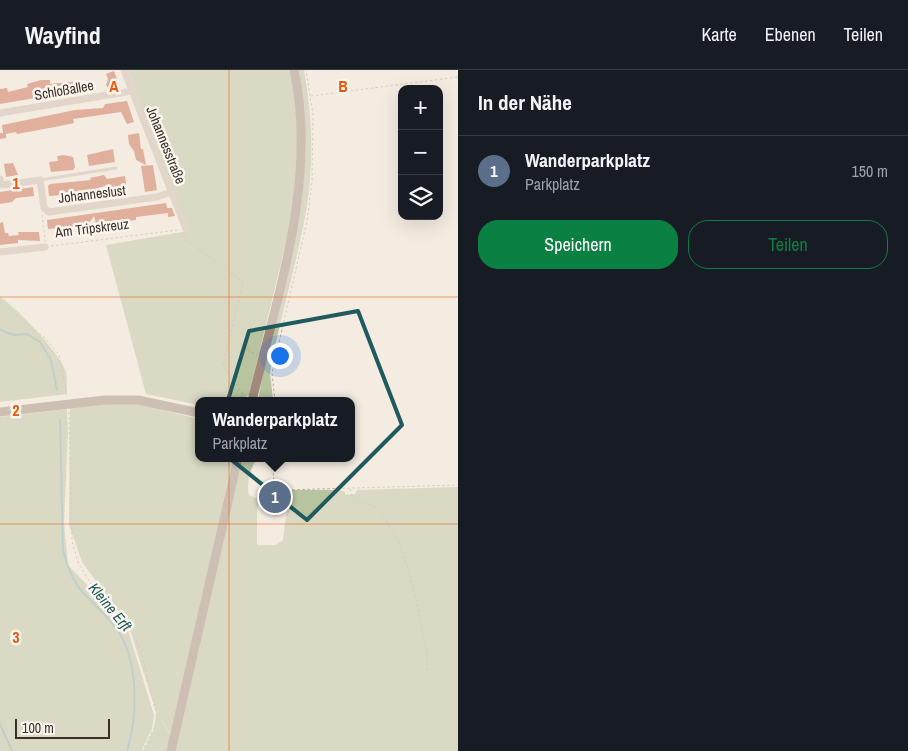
<!DOCTYPE html>
<html lang="de">
<head>
<meta charset="utf-8">
<style>
  :root { --surface:#171b24; --page:#20242c; --text:#f1f3f6; --muted:#9ea1a6; --line:#363941; --accent:#0b8043 }
  body { margin:0; font-family:"Archivo Narrow",sans-serif; background:var(--page); color:var(--text) }
  .controls { position:absolute; right:15px; top:15px; display:grid; overflow:hidden; border-radius:10px; box-shadow:0 5px 20px #0002 }
  .controls button { width:45px; height:45px; display:grid; place-items:center; padding:0; border:0; border-bottom:1px solid var(--line); background:var(--surface); color:var(--text); font:25px sans-serif }
  .scale { position:absolute; left:15px; bottom:12px; width:95px; box-sizing:border-box; padding-left:5px; border:2px solid #3b302b; border-top:0; font-size:14px; line-height:18px; white-space:nowrap; color:#3b302b; -webkit-text-stroke:4px #fbf5ee; paint-order:stroke }
  .you { position:absolute; left:279px; top:285px; width:18px; height:18px; margin:-12px; border:4px solid #fff; border-radius:50%; background:#1a73e8; box-shadow:0 0 0 8px #1a73e833 }
  .badge { display:grid; place-items:center; width:32px; height:32px; border-radius:50%; background:var(--accent); color:#fff; font-size:16px; font-weight:700 }
  .pin { position:absolute; translate:-50% -50%; border:2px solid #fff; box-shadow:0 1px 5px #0006 }
  .popup { position:absolute; left:195px; top:327px; width:160px; height:65px; box-sizing:border-box; display:grid; place-content:center; border-radius:10px; background:var(--surface); filter:drop-shadow(0 1px 4px #0005); font-size:16px; white-space:nowrap; color:var(--muted) }
  .popup b { font-size:19px; color:var(--text) }
  .popup::after { content:''; position:absolute; left:50%; top:100%; margin-left:-10px; border:10px solid transparent; border-top-color:var(--surface) }
  .list { margin:0; padding:0; list-style:none }
  h2 { display:flex; justify-content:space-between; align-items:center; height:65px; margin:0; padding:0 20px; font-size:21px }
  h2 small { font-size:16px; font-weight:400; color:var(--muted) }
  .list li { display:grid; grid-template-columns:32px 1fr auto; gap:15px; align-items:center; box-sizing:border-box; height:70px; padding:0 20px; border-top:1px solid var(--line) }
  .list b { display:block; font-size:19px; white-space:nowrap }
  .list p { margin:0; font-size:16px; white-space:nowrap; color:var(--muted) }
  .list em { font-size:16px; font-style:normal; color:var(--muted) }
  .actions { display:flex; gap:10px; padding:15px 20px }
  .actions a { flex:1; padding:11px 0; border:1px solid var(--accent); border-radius:20px; text-align:center; font-size:18px; color:var(--accent) }
  .actions .main { background:var(--accent); color:#fff }
  .icon { flex:none; width:28px; height:28px; fill:none; stroke:currentColor; stroke-width:2; stroke-linecap:round; stroke-linejoin:round }
  .map { position:relative; flex:none; width:458px; height:681px; overflow:hidden }
  header { display:flex; align-items:center; gap:30px; box-sizing:border-box; height:70px; padding:0 25px; background:var(--surface); border-bottom:1px solid var(--line) }
  header strong { font-size:24px }
  nav { display:flex; gap:28px; margin-inline-start:auto; font-size:18px }
  main { display:flex }
  aside { flex:1; background:var(--surface) }
  .map>svg:first-child { display:block }
  .green { fill:#b8c4a0 }
  .lines { fill:none; stroke-linecap:round; stroke-linejoin:round }
  .stream { stroke:#7fb0b2; stroke-width:2 }
  .building { fill:#c8694b }
  .path { stroke:#b9a596; stroke-width:1; stroke-dasharray:2.5 2.5; stroke-linecap:butt }
  .lane { stroke:#cdbbac; stroke-width:3 }
  .street { stroke:#cdbbac; stroke-width:7 }
  .secondary { stroke:#a18a7d; stroke-width:9 }
  .marked { fill:none; stroke:#1f5a5e; stroke-width:4; stroke-linejoin:round }
  .grid { fill:none; stroke:#e8590c; stroke-width:1; stroke-opacity:0.55 }
  .labels { text-anchor:middle; stroke-width:5; stroke-linejoin:round; paint-order:stroke }
  .street-label { font-size:14px; fill:#3b302b; stroke:#fbf5ee }
  .water-label { font-size:15px; font-style:italic; fill:#1f5a5e; stroke:#fbf5ee }
  .grid-label { font-size:16px; text-anchor:middle; font-weight:bold; fill:#e8590c; stroke:#fbf5ee; stroke-width:5; stroke-linejoin:round; paint-order:stroke }
</style>
</head>
<body>
<header>
<strong>Wayfind</strong>
<nav><a>Karte</a><a>Ebenen</a><a>Teilen</a></nav>
</header>
<main>
<div class="map">
<svg width="458" height="681" viewBox="0 0 458 681">
  <rect width="100%" height="100%" fill="#f4ebe1"/>
  <g class="green">
    <path d="M128,0H291L297,43V103L288,164L249,325L240,331H199V335L146,324L106,175L188,161Z"/>
    <path d="M298,0H304C313,49 314,99 305,147C295,200 279,251 270,303L273,329L258,330C272,250 299,172 305,91C307,61 301,30 298,0Z"/>
    <path d="M0,227C15,236 59,282 65,300C68,307 66,317 67,324L0,332Z"/>
    <path d="M104,334H137L199,349V388H233L172,665L157,645L172,666L169,681H143L154,659L156,645H157L129,556L82,492L69,455L70,338Z"/>
    <path d="M67,339L68,361L64,453L68,495L127,557L154,645L152,659L141,681H0V347Z"/>
    <path d="M243,388H257C250,399 246,413 249,425L256,428L260,420L262,421L257,440V475H276L283,470L289,420H340L345,422V425L355,424L357,420L458,417V681H174L217,490Z"/>
  </g>
  <g class="lines">
    <g class="stream">
      <path d="M0,260L14,265L27,264L40,272L51,290L57,320"/>
      <path d="M60,350L63,480C66,492 70,504 77,515C88,531 105,542 116,558C139,589 138,645 127,681"/>
      <path d="M0,654L12,681"/>
    </g>
  </g>
  <g class="building">
    <path d="M114,1L119,15L109,19L106,15L108,9L106,4Z"/>
    <path d="M41,10H50V14L81,11L82,20L0,34V19L7,18L8,22L28,17L27,14Z"/>
    <path d="M127,31L134,52L127,54L121,42L73,49L74,53L55,57L17,64L16,62L6,64V68L0,69V63H3L2,55L75,40L103,38L105,34Z"/>
    <path d="M139,63L141,79H143L146,95L136,90L134,81L129,74L128,65Z"/>
    <path d="M113,79L115,92L89,96L87,85Z"/>
    <path d="M64,85L73,87L75,97L73,100L51,102L49,92L58,91L57,86Z"/>
    <path d="M13,93L18,105L6,107L4,94Z"/>
    <path d="M153,95L157,120L145,122L141,96Z"/>
    <path d="M104,105L107,109L125,106L127,119L113,121L110,120L109,115L76,124L49,126L48,116L50,114L91,110L90,108Z"/>
    <path d="M33,117L34,126L16,128L12,132L0,134V122Z"/>
    <path d="M166,133L167,138H172L175,146L168,147V143L136,147V150L128,151L129,155L120,156V152H111L99,156L96,154L94,146L88,155L48,159L47,150Z"/>
    <path d="M3,152L5,163H8L9,166L19,165L18,162H39L40,171L18,170V173L0,175V153Z"/>
  </g>
  <g class="lines">
    <g class="path">
      <path d="M311,26L458,7"/>
      <path d="M42,145L45,171"/>
      <path d="M184,165V168L243,212L223,295L245,328"/>
      <path d="M51,176L178,160"/>
      <path d="M0,232L45,268L59,285L67,326"/>
      <path d="M231,261L242,276L257,285"/>
      <path d="M275,331L272,303L307,151L312,112L313,45L306,0"/>
      <path d="M69,342L72,471L78,492L94,519L129,557L141,581L158,651L142,681"/>
      <path d="M276,388C273,402 269,414 285,420L458,415"/>
      <path d="M350,419C351,432 364,431 373,436C378,439 383,445 386,450C410,486 418,540 427,582V600"/>
    </g>
    <path class="lane" d="M40,110L116,98"/>
    <g class="street">
      <path d="M124,0L186,159"/>
      <path d="M0,43L132,21"/>
      <path d="M0,109L2,115L40,110L44,138L49,142L157,127L171,122"/>
      <path d="M0,182L45,177"/>
    </g>
    <g class="secondary">
      <path d="M252,331C277,226 318,109 294,0"/>
      <path d="M0,342L105,330H138L199,343"/>
      <path d="M171,681L238,388"/>
    </g>
  </g>
  <path d="M0 0H458V681H0ZM358,241L402,355L307,450L214,376L249,261Z" fill="#f4ebe1" fill-opacity=".55" fill-rule="evenodd"/>
  <path class="marked" d="M358,241L402,355L307,450L214,376L249,261Z"/>
  <path class="grid" d="M229,0V681M0,227H458M0,454H458"/>
  <g class="labels">
    <g class="street-label">
      <text transform="translate(64 20) rotate(-10)" y="5">Schloßallee</text>
      <text transform="translate(166 75) rotate(68)" y="5">Johannesstraße</text>
      <text transform="translate(92 124) rotate(-7)" y="5">Johanneslust</text>
      <text transform="translate(92 158) rotate(-7)" y="5">Am Tripskreuz</text>
    </g>
    <g class="water-label">
      <text transform="translate(110 537) rotate(50)" y="5">Kleine Erft</text>
    </g>
  </g>
  <g class="grid-label">
    <text x="114" y="22">A</text>
    <text x="343" y="22">B</text>
    <text x="16" y="119">1</text>
    <text x="16" y="346">2</text>
    <text x="16" y="573">3</text>
  </g>
</svg>
<div class="controls">
<button>+</button>
<button>−</button>
<button><svg class="icon" aria-label="layers" viewBox="0 0 24 24"><path d="M12 4l9 5-9 5-9-5zM3 14l9 5 9-5"/></svg></button>
</div>
<div class="scale">100 m</div>
<div class="you"></div>
<div class="pin badge" style="left:275px;top:427px;background:#5c6f8a">1</div>
<div class="popup"><b>Wanderparkplatz</b>Parkplatz</div>
</div>
<aside>
<h2>In der Nähe<small></small></h2>
<ul class="list">
<li><span class="badge" style="background:#5c6f8a">1</span><div><b>Wanderparkplatz</b><p>Parkplatz</p></div><em>150 m</em></li>
</ul>
<div class="actions"><a class="main">Speichern</a><a>Teilen</a></div>
</aside>
</main>
</body>
</html>
